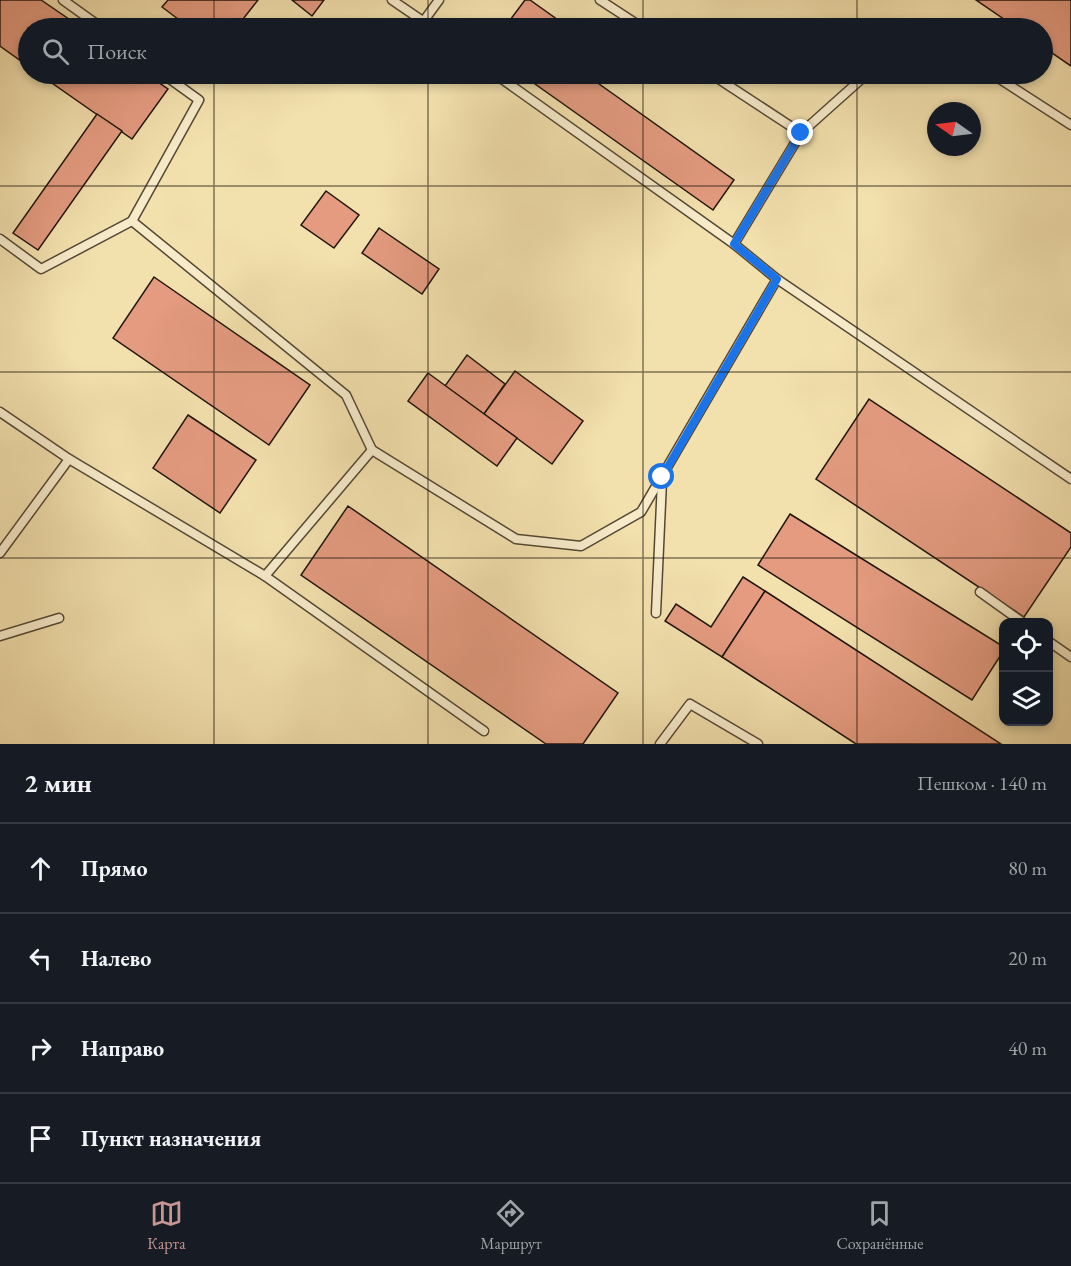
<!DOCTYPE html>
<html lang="ru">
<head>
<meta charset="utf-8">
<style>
  :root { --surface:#171b24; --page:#20242c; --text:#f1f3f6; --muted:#9ea1a6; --line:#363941; --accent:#c59692 }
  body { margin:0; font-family:"EB Garamond",serif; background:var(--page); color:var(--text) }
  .controls { position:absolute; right:18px; bottom:18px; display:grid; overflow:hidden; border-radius:12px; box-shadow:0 3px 9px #0003 }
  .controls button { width:54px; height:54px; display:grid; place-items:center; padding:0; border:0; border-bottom:2px solid var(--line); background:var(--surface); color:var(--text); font:30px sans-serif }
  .compass { position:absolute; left:927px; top:102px; width:54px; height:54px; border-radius:50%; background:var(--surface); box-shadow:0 3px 9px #0003; rotate:284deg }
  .stop { position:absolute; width:18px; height:18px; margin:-14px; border:4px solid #1a73e8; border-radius:50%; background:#fff }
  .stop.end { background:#1a73e8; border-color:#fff; box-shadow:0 2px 6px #0008 }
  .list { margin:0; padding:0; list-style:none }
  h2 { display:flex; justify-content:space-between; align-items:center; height:78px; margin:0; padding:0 24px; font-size:26px }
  h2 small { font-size:20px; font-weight:400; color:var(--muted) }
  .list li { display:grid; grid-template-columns:39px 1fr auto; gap:18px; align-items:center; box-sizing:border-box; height:90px; padding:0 24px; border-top:2px solid var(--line) }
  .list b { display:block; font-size:22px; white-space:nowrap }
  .list em { font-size:20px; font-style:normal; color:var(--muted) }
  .icon { flex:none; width:33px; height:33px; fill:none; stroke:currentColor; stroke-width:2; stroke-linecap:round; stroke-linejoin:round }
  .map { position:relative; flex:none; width:1071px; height:744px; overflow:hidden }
  .search { position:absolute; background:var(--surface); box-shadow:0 3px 9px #0003; left:18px; right:18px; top:18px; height:66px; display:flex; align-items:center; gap:15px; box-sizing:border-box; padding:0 21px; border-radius:33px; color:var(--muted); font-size:22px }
  .sheet { height:438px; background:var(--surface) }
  nav { display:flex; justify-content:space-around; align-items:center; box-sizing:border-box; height:84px; border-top:2px solid var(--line); background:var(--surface); font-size:16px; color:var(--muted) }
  nav a { display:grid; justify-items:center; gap:3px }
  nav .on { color:var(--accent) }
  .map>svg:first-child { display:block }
  .building { fill:#e49b80; stroke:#20150b; stroke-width:1.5 }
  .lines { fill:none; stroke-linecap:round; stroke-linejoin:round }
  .service-casing { stroke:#544834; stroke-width:11 }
  .service { stroke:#f7ebca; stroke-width:8 }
  .route { stroke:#1a73e8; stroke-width:8 }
  .grid { fill:none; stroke:#20150b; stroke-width:1.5; stroke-opacity:0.55 }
</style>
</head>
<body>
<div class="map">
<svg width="1071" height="744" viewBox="0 0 1071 744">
  <rect width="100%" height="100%" fill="#f2e0ad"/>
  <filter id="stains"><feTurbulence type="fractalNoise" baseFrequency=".00333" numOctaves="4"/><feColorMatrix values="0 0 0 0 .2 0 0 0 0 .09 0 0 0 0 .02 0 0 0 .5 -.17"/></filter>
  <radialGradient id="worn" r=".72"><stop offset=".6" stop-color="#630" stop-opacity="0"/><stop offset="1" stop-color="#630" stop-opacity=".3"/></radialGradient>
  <g class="building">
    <path d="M0,0H41L82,28H28V66L0,46Z"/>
    <path d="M168,0H258L236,28H190L162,7Z"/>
    <path d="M292,0H324L312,16Z"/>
    <path d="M525,0H530L558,20L553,28H504Z"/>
    <path d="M976,0H1071V66L1042,46V28H1017Z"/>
    <path d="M39,74H146L168,89L132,139Z"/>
    <path d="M521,74H585L734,180L713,210Z"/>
    <path d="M97,114L122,131L38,250L13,233Z"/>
    <path d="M326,191L359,215L334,248L301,225Z"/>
    <path d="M379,228L439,269L422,294L362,253Z"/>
    <path d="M154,277L310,385L269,445L113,338Z"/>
    <path d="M467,355L505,384L484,414L445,386Z"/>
    <path d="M515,371L583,421L552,464L484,414Z"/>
    <path d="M428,373L517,438L497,466L408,401Z"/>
    <path d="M869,399L1071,533V547L1024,617L816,479Z"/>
    <path d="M188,415L256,460L220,513L153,468Z"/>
    <path d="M348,506L618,693L583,744H546L301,575Z"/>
    <path d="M790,514L1004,647V650L972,700L758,565Z"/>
    <path d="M743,577L765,591L722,657L665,621L676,604L711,627Z"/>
    <path d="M765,591L1001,744H856L722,657Z"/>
  </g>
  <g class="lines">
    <defs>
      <g id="service">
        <path d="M63,0L102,28"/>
        <path d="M392,0L433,28"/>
        <path d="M600,0L643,28"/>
        <path d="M423,22L439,0"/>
        <path d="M495,74L734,244"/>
        <path d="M711,74L801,133"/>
        <path d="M867,74L801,133L734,244L777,279L1071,479"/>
        <path d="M992,74L1071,125"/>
        <path d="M132,221L346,395L372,450"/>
        <path d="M0,239L41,269L132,221L199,100L163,74"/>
        <path d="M0,412L69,459L0,553"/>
        <path d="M69,459L265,576L372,450L516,539L581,546L641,512L777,279"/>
        <path d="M265,576L484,731"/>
        <path d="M980,592L1022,622"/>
        <path d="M656,613L662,481"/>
        <path d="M0,636L59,618"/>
        <path d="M1048,641L1071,657"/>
        <path d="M660,744L690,704L758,744"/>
      </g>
    </defs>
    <use href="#service" class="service-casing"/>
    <use href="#service" class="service"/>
  </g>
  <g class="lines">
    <path class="route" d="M662,477L777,279L734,244L801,133"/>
  </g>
  <path class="grid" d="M214,0V28M428,0V28M643,0V28M857,0V28M214,74V744M428,74V744M643,74V744M857,74V744M0,186H1071M0,372H1071M0,558H1071"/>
  <rect width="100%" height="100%" filter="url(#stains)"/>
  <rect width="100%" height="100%" fill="url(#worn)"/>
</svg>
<div class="controls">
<button><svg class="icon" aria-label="locate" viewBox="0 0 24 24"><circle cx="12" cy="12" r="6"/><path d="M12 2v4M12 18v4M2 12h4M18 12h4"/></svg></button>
<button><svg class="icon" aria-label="layers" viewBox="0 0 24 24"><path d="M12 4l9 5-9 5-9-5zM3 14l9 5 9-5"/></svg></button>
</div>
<svg class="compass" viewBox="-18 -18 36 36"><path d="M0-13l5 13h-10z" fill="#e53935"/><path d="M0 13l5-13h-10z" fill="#9ea1a6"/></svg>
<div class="stop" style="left:662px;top:477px"></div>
<div class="stop end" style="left:801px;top:133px"></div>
<div class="search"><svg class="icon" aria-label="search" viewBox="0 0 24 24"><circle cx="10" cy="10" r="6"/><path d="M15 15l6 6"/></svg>Поиск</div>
</div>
<section class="sheet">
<h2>2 мин<small>Пешком · 140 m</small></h2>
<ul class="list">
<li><svg class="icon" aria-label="ahead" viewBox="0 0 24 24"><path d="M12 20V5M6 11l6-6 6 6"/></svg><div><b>Прямо</b></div><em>80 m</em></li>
<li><svg class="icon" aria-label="left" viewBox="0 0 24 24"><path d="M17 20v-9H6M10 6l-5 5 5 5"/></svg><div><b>Налево</b></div><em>20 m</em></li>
<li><svg class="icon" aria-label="right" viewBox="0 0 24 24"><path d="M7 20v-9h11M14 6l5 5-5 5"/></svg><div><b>Направо</b></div><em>40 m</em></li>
<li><svg class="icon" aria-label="arrive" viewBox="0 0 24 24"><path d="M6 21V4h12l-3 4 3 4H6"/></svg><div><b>Пункт назначения</b></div></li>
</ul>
</section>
<nav>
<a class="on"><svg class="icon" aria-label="map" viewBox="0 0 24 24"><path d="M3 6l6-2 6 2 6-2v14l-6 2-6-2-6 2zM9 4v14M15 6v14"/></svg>Карта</a>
<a><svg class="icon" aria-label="directions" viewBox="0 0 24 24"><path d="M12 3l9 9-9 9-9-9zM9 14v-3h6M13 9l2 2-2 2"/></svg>Маршрут</a>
<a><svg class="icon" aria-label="saved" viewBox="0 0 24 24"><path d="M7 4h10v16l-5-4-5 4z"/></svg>Сохранённые</a>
</nav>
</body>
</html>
